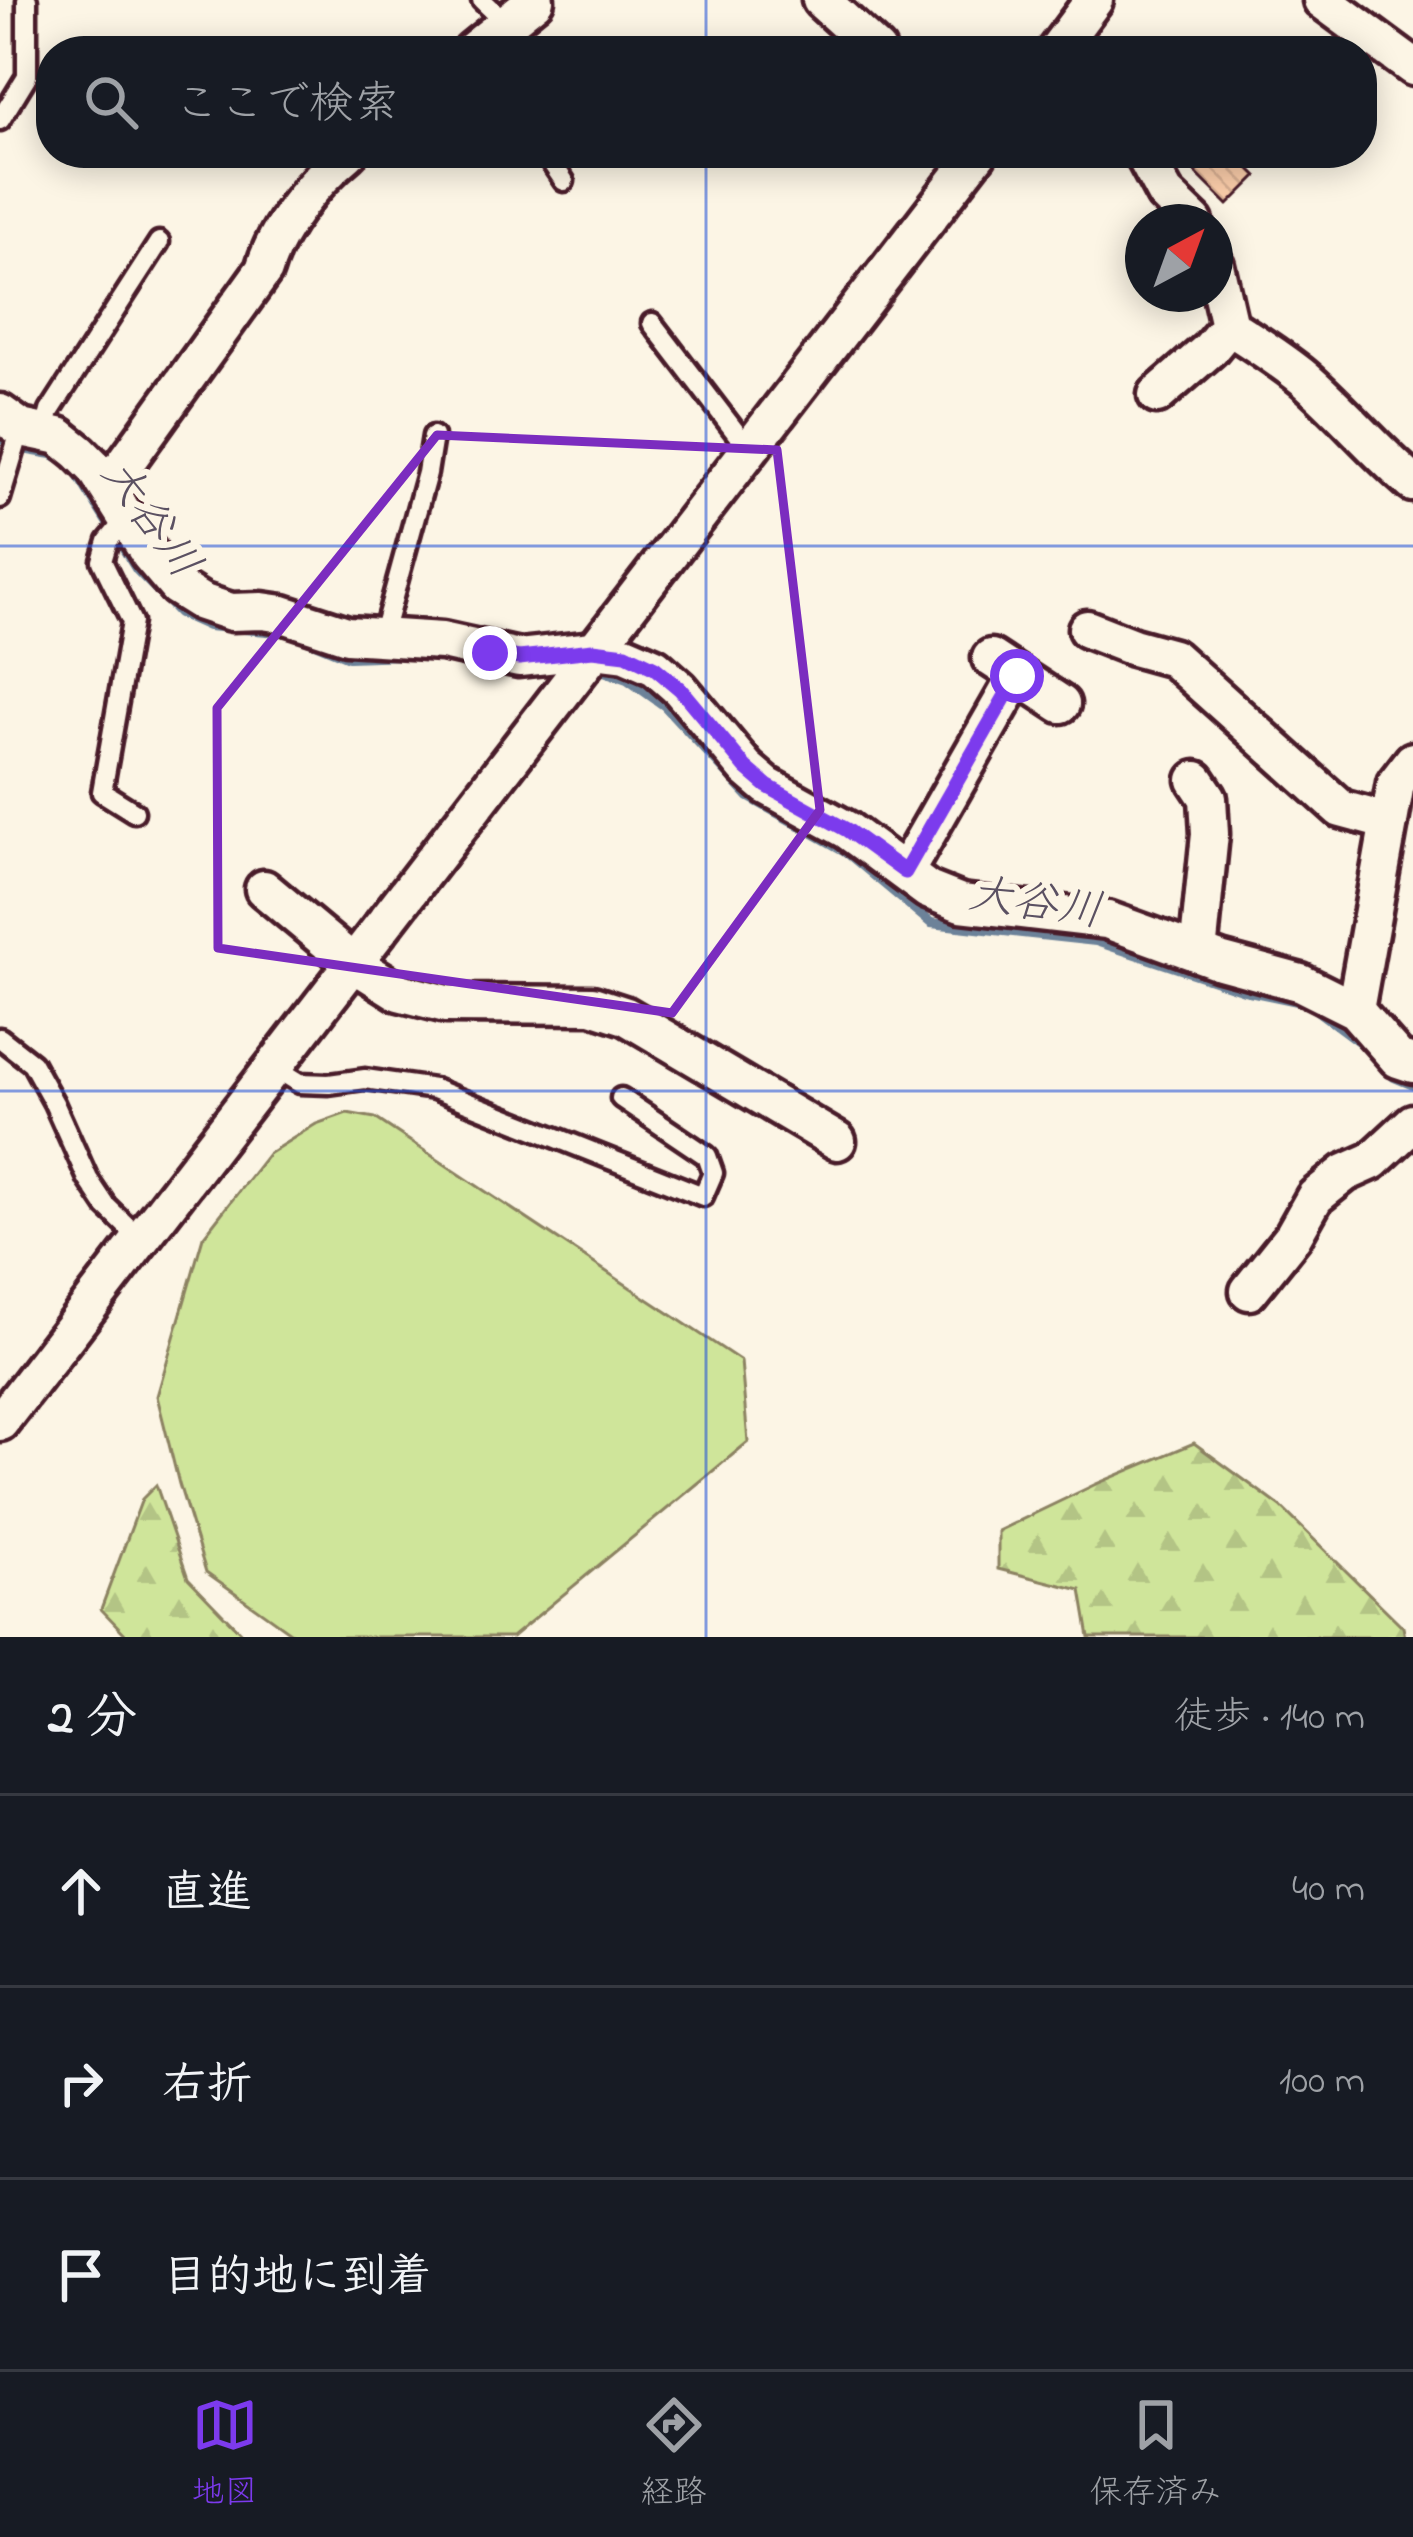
<!DOCTYPE html>
<html lang="ja">
<head>
<meta charset="utf-8">
<style>
  :root { --surface:#171b24; --page:#242831; --text:#f1f3f6; --muted:#9ea1a6; --line:#363941; --accent:#7c3aed }
  body { margin:0; font-family:"Indie Flower","Klee One",sans-serif; background:var(--page); color:var(--text) }
  .compass { position:absolute; left:1125px; top:204px; width:108px; height:108px; border-radius:50%; background:var(--surface); box-shadow:0 6px 30px #0003; rotate:41deg }
  .stop { position:absolute; width:36px; height:36px; margin:-27px; border:9px solid #7c3aed; border-radius:50%; background:#fff }
  .stop.end { background:#7c3aed; border-color:#fff; box-shadow:0 3px 12px #0008 }
  .list { margin:0; padding:0; list-style:none }
  h2 { display:flex; justify-content:space-between; align-items:center; height:156px; margin:0; padding:0 48px; font-size:51px }
  h2 small { font-size:39px; font-weight:400; color:var(--muted) }
  .list li { display:grid; grid-template-columns:78px 1fr auto; gap:36px; align-items:center; box-sizing:border-box; height:192px; padding:0 48px; border-top:3px solid var(--line) }
  .list b { display:block; font-size:45px; white-space:nowrap }
  .list em { font-size:39px; font-style:normal; color:var(--muted) }
  .icon { flex:none; width:66px; height:66px; fill:none; stroke:currentColor; stroke-width:2; stroke-linecap:round; stroke-linejoin:round }
  .map { position:relative; flex:none; width:1413px; height:1637px; overflow:hidden }
  .search { position:absolute; background:var(--surface); box-shadow:0 6px 30px #0003; left:36px; right:36px; top:36px; height:132px; display:flex; align-items:center; gap:30px; box-sizing:border-box; padding:0 42px; border-radius:48px; color:var(--muted); font-size:45px }
  .sheet { height:732px; background:var(--surface) }
  nav { display:flex; justify-content:space-around; align-items:center; box-sizing:border-box; height:168px; border-top:3px solid var(--line); background:var(--surface); font-size:33px; color:var(--muted) }
  nav a { display:grid; justify-items:center; gap:6px }
  nav .on { color:var(--accent) }
  .map>svg:first-child { display:block }
  .grass { fill:#cfe59a; stroke:#8c8262; stroke-width:3 }
  .forest { fill:url(#forest-firs); stroke:#8c8262; stroke-width:3 }
  .lines { fill:none; stroke-linecap:round; stroke-linejoin:round }
  .stream { stroke:#6c8299; stroke-width:10 }
  .building { fill:url(#building-back-hatch); stroke:#4a1f2b; stroke-width:3 }
  .service-casing { stroke:#4a1f2b; stroke-width:27 }
  .minor-casing { stroke:#4a1f2b; stroke-width:45 }
  .service { stroke:#fcf5e5; stroke-width:18 }
  .minor { stroke:#fcf5e5; stroke-width:36 }
  .route { stroke:#7c3aed; stroke-width:15 }
  .marked { fill:none; stroke:#7b2cbf; stroke-width:9; stroke-linejoin:round }
  .grid { fill:none; stroke:#1d4ed8; stroke-width:3; stroke-opacity:0.55 }
  .labels { text-anchor:middle; stroke-width:12; stroke-linejoin:round; paint-order:stroke }
  .water-label { font-size:45px; font-style:italic; fill:#5b5162; stroke:#fcf5e5 }
</style>
</head>
<body>
<div class="map">
<svg width="1413" height="1637" viewBox="0 0 1413 1637">
  <defs>
    <pattern id="forest-firs" width="22" height="20" patternUnits="userSpaceOnUse" patternTransform="scale(3)"><rect width="22" height="20" fill="#cfe59a"/><path d="M5 1l3.5 6h-7zM16 11l3.5 6h-7z" fill="#b3c485"/></pattern>
    <pattern id="building-back-hatch" width="6" height="6" patternUnits="userSpaceOnUse" patternTransform="scale(3)"><rect width="6" height="6" fill="#facca9"/><path d="M-1 5l2 2M0 0l6 6M5-1l2 2" fill="none" stroke="#d8af92"/></pattern>
  </defs>
  <rect width="100%" height="100%" fill="#fcf5e5"/>
  <filter id="ink" filterUnits="userSpaceOnUse"><feTurbulence type="fractalNoise" baseFrequency=".00833" numOctaves="2"/><feDisplacementMap in="SourceGraphic" scale="24" xChannelSelector="R" yChannelSelector="G"/><feConvolveMatrix kernelMatrix="1 2 1 2 8 2 1 2 1" color-interpolation-filters="sRGB"/></filter>
  <g filter="url(#ink)">
    <path class="grass" d="M347,1113L375,1118L741,1361L748,1442L512,1637H297L206,1572L179,1484L157,1396L203,1237L268,1154L316,1124Z"/>
    <g class="forest">
      <path d="M1194,1443L1281,1507L1403,1627L1405,1637H1089L1081,1590L998,1569V1531L1096,1484Z"/>
      <path d="M156,1485L188,1578L245,1637H128L101,1609L142,1499Z"/>
    </g>
    <g class="lines">
      <g class="stream">
        <path d="M0,438L17,448L52,454L72,466L137,570L179,613L208,626L290,633L348,657L406,655"/>
        <path d="M592,671H604L627,679L665,706L749,797L845,851L931,923L1096,941L1244,990L1307,1003L1365,1046"/>
        <path d="M1386,1068L1394,1077L1413,1085"/>
      </g>
    </g>
    <path class="building" d="M1203,153H1234L1257,176L1228,205L1195,172L1201,166L1196,160Z"/>
    <g class="lines">
      <defs>
        <g id="service">
          <path d="M482,0L506,23"/>
          <path d="M0,120L27,76V0"/>
          <path d="M545,153L564,181"/>
          <path d="M652,323L750,451"/>
          <path d="M44,434L50,411L159,242"/>
          <path d="M0,498L21,428"/>
          <path d="M127,518L108,541L102,561L132,622L102,792L134,812"/>
          <path d="M382,637L427,473L433,436"/>
          <path d="M0,1038L32,1063L54,1103L88,1179L106,1206L140,1239"/>
          <path d="M274,1067L300,1083L329,1084L365,1079L434,1089L703,1196L713,1173L707,1156L621,1098"/>
        </g>
        <g id="minor">
          <path d="M821,0L877,51"/>
          <path d="M1322,0L1413,67"/>
          <path d="M472,51L535,0"/>
          <path d="M1056,51L1094,0"/>
          <path d="M1143,153L1165,194L1194,222"/>
          <path d="M1215,265L1229,326"/>
          <path d="M1157,395L1210,349L1229,326C1255,343 1281,359 1305,379C1343,412 1375,451 1413,483"/>
          <path d="M0,413L21,428L59,436L79,452L95,468L149,554L177,587L201,602L231,612L262,611L283,614L347,635L442,641L519,658L593,650L625,654L655,667L680,689L746,768L767,786L847,830L928,890L961,903L1107,920L1220,961L1301,983L1355,1010L1398,1059L1413,1064"/>
          <path d="M108,487L264,270C276,228 314,181 348,153"/>
          <path d="M1087,629L1133,647L1173,658L1341,809L1389,822"/>
          <path d="M991,658L1061,704"/>
          <path d="M1196,780L1208,798L1210,834L1198,953"/>
          <path d="M905,872L1017,676"/>
          <path d="M264,889L353,963L399,992L446,1004L592,1005L626,1016L837,1141"/>
          <path d="M1355,1010L1396,783L1413,761"/>
          <path d="M1249,1291L1293,1236L1315,1197L1345,1173L1372,1161L1413,1123"/>
          <path d="M0,1422L978,153"/>
        </g>
      </defs>
      <use href="#service" class="service-casing"/>
      <use href="#minor" class="minor-casing"/>
      <use href="#service" class="service"/>
      <use href="#minor" class="minor"/>
    </g>
  </g>
  <g class="lines" filter="url(#ink)">
    <path class="route" d="M490,653L519,658L593,650L626,654L655,668L680,689L746,768L767,786L847,830L905,872L1017,676"/>
  </g>
  <path class="marked" d="M437,435L777,450L820,810L672,1013L218,948L217,708Z"/>
  <path class="grid" d="M706,0V51M706,153V1637M0,546H1413M0,1091H1413"/>
  <g class="labels">
    <g class="water-label">
      <text transform="translate(153 517) rotate(54)" y="16">大谷川</text>
      <text transform="translate(1036 900) rotate(8)" y="16">大谷川</text>
    </g>
  </g>
</svg>
<svg class="compass" viewBox="-18 -18 36 36"><path d="M0-13l5 13h-10z" fill="#e53935"/><path d="M0 13l5-13h-10z" fill="#9ea1a6"/></svg>
<div class="stop" style="left:1017px;top:676px"></div>
<div class="stop end" style="left:490px;top:653px"></div>
<div class="search"><svg class="icon" aria-label="search" viewBox="0 0 24 24"><circle cx="10" cy="10" r="6"/><path d="M15 15l6 6"/></svg>ここで検索</div>
</div>
<section class="sheet">
<h2>2 分<small>徒歩 · 140 m</small></h2>
<ul class="list">
<li><svg class="icon" aria-label="ahead" viewBox="0 0 24 24"><path d="M12 20V5M6 11l6-6 6 6"/></svg><div><b>直進</b></div><em>40 m</em></li>
<li><svg class="icon" aria-label="right" viewBox="0 0 24 24"><path d="M7 20v-9h11M14 6l5 5-5 5"/></svg><div><b>右折</b></div><em>100 m</em></li>
<li><svg class="icon" aria-label="arrive" viewBox="0 0 24 24"><path d="M6 21V4h12l-3 4 3 4H6"/></svg><div><b>目的地に到着</b></div></li>
</ul>
</section>
<nav>
<a class="on"><svg class="icon" aria-label="map" viewBox="0 0 24 24"><path d="M3 6l6-2 6 2 6-2v14l-6 2-6-2-6 2zM9 4v14M15 6v14"/></svg>地図</a>
<a><svg class="icon" aria-label="directions" viewBox="0 0 24 24"><path d="M12 3l9 9-9 9-9-9zM9 14v-3h6M13 9l2 2-2 2"/></svg>経路</a>
<a><svg class="icon" aria-label="saved" viewBox="0 0 24 24"><path d="M7 4h10v16l-5-4-5 4z"/></svg>保存済み</a>
</nav>
</body>
</html>
